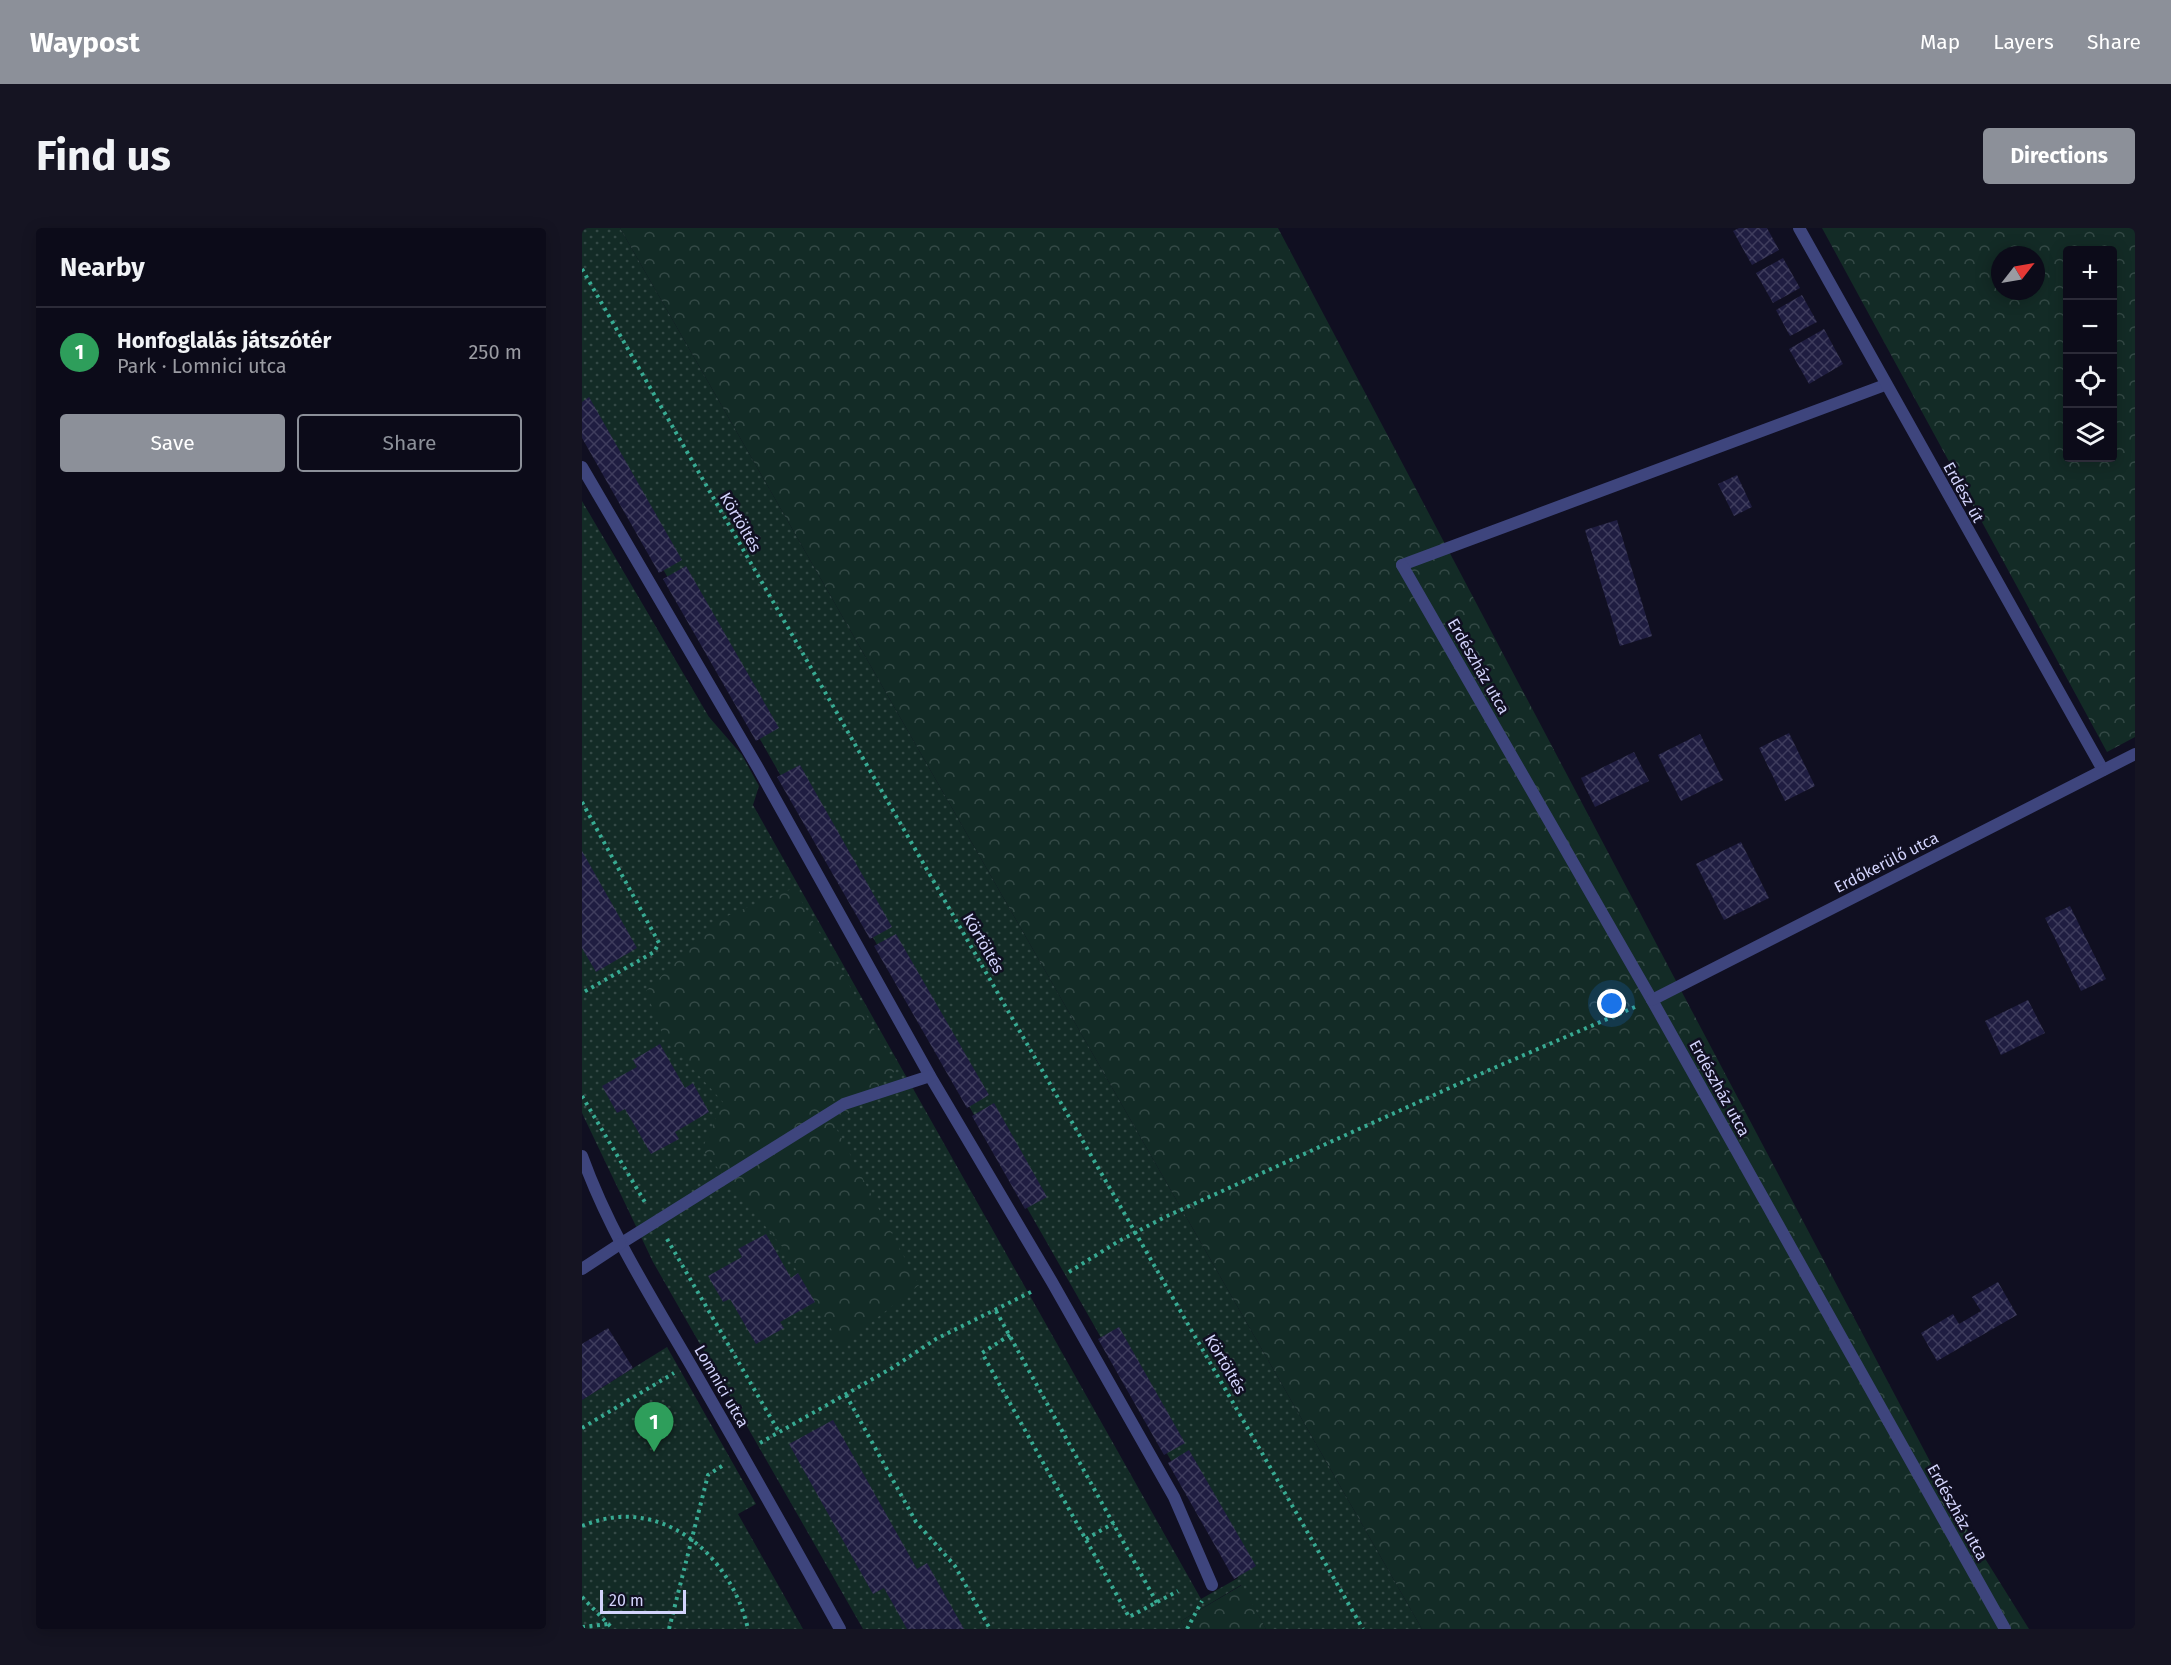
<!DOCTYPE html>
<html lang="en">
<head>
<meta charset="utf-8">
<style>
  :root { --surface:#0c0b19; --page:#151422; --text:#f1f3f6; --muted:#9a9ba2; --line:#2c2b38; --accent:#8c9099 }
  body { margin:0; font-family:"Fira Sans",sans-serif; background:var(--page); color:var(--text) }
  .controls { position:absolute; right:18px; top:18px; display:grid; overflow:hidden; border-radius:6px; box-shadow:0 3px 15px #0003 }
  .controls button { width:54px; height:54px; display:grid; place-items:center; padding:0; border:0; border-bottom:2px solid var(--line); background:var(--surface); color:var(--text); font:30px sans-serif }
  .compass { position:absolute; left:1409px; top:18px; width:54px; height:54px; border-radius:50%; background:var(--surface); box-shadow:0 3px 15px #0003; rotate:59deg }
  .scale { position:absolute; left:18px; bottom:15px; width:86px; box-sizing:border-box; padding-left:6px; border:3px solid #d3d4fc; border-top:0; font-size:16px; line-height:21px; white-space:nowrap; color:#d3d4fc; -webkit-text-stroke:4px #100f21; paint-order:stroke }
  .you { position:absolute; left:1030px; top:776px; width:21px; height:21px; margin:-15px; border:4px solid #fff; border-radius:50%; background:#1a73e8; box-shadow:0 0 0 9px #1a73e833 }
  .badge { display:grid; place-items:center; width:39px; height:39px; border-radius:50%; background:var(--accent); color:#fff; font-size:20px; font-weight:700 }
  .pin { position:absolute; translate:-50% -50px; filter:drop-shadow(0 2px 3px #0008) }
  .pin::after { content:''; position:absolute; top:32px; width:21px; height:18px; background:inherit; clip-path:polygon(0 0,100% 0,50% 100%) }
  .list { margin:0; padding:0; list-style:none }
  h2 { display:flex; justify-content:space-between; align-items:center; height:78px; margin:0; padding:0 24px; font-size:26px }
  h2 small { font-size:20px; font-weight:400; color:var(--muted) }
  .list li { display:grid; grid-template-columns:39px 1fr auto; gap:18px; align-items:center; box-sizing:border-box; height:90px; padding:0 24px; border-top:2px solid var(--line) }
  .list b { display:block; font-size:22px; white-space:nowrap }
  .list p { margin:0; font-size:20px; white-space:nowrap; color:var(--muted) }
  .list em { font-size:20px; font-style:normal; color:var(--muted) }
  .actions { display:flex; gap:12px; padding:18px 24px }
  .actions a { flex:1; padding:14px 0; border:2px solid var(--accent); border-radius:6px; text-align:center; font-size:21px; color:var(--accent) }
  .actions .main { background:var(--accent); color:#fff }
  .icon { flex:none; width:33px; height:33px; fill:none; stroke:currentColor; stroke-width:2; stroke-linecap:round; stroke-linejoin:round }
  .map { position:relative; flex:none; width:1553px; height:1401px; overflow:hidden; border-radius:6px }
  header { display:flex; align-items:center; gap:36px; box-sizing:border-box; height:84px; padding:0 30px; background:var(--accent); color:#fff }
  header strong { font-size:28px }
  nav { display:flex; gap:33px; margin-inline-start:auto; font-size:21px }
  .intro { display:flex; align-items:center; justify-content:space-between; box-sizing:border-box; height:144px; padding:0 36px }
  h1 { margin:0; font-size:42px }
  .button { padding:15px 27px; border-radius:6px; background:var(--accent); color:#fff; font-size:21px; font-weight:700 }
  main { display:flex; gap:36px; padding:0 36px }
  aside { flex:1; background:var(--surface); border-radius:6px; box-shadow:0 3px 15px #0003 }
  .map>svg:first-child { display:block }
  .grass { fill:url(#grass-dots) }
  .forest { fill:url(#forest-crowns); fill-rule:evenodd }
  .building { fill:url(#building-cross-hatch) }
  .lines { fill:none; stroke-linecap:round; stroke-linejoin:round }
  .path { stroke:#38ab93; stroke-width:4; stroke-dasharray:3 4.5; stroke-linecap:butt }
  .service { stroke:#3e457d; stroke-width:12 }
  .minor { stroke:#3e457d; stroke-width:12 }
  .labels { text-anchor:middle; stroke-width:5; stroke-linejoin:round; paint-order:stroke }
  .street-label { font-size:16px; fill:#d3d4fc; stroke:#100f21 }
</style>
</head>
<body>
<header>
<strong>Waypost</strong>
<nav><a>Map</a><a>Layers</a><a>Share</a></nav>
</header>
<div class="intro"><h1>Find us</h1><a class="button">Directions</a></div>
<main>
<aside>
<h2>Nearby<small></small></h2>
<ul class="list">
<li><span class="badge" style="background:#2e9e5b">1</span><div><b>Honfoglalás játszótér</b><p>Park · Lomnici utca</p></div><em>250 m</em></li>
</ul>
<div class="actions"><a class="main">Save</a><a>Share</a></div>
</aside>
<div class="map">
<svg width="1553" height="1401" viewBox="0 0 1553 1401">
  <defs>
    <pattern id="grass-dots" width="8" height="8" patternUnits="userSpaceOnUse" patternTransform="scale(1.5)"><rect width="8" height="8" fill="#132b26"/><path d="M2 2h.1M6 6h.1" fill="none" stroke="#344946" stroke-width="1.8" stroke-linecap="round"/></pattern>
    <pattern id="forest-crowns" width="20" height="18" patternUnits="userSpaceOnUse" patternTransform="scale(1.5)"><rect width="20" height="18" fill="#132b26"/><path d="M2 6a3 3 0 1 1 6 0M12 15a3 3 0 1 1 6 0" fill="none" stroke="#344946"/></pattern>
    <pattern id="building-cross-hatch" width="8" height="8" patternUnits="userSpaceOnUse" patternTransform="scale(1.5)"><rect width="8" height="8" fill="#1f1d41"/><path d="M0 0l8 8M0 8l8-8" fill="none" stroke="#3f3d5d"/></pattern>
  </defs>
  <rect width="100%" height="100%" fill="#100f21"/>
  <g class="grass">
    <path d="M0,0H38L840,1401H684L659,1357L599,1393L603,1401H281L71,1034L0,885V273L127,489L160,527L177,558L171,577L619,1371L656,1350L0,199Z"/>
    <path d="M85,1119L174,1276L156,1286L221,1401H0V1172Z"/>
  </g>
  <g class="forest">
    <path d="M38,0H696L1379,1292L1447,1401H840Z"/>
    <path d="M1240,0H1553V509L1525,524ZM1530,22V230H1486V22ZM1418,27H1454V63H1418Z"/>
    <path d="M212,660L315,841L253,898L337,1057L259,1118L202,1021L120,921L141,874L81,808L64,763L138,691Z"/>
    <path d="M660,1357L684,1401H603L599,1393Z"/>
  </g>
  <g class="building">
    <path d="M1157,0H1185L1197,22L1170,37L1151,3Z"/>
    <path d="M1201,30L1218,60L1191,75L1174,45Z"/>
    <path d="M1220,67L1235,94L1208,108L1194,82Z"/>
    <path d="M1242,101L1261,136L1227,156L1207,121Z"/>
    <path d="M7,169L100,332L77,345L0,210V174Z"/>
    <path d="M1155,247L1170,279L1152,288L1136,256Z"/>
    <path d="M1035,292L1070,408L1038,418L1003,302Z"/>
    <path d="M104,338L197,500L174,513L81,351Z"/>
    <path d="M1207,505L1233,558L1203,573L1177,520Z"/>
    <path d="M1118,506L1141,552L1099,573L1076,527Z"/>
    <path d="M1052,524L1067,553L1013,579L999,550Z"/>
    <path d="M218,537L310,699L288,711L195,549Z"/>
    <path d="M1159,614L1187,670L1142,692L1114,636Z"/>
    <path d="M0,623L55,720L14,744L0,720Z"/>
    <path d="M1488,678L1524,751L1499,763L1463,690Z"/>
    <path d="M314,706L407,867L385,880L292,718Z"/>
    <path d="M1446,772L1463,805L1419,827L1403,793Z"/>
    <path d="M78,816L103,860L111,855L127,884L93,904L97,911L69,926L43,881L35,885L20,858L55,839L51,832Z"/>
    <path d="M412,875L465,969L443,981L390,888Z"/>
    <path d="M184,1006L209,1050L216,1045L233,1074L198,1094L202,1100L174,1116L148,1071L141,1074L126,1048L160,1029L156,1021Z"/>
    <path d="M1416,1054L1435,1087L1355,1133L1339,1105L1371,1086L1377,1096L1399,1083L1390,1069Z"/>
    <path d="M537,1099L603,1215L582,1227L516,1111Z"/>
    <path d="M26,1100L51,1140L0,1172V1116Z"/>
    <path d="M251,1192L335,1341L345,1335L382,1401H325L302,1360L291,1366L207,1216Z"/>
    <path d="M607,1222L674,1338L652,1351L586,1235Z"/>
  </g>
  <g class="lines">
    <g class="path">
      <path d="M0,41L781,1401"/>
      <path d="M0,574L77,715L72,724L0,765"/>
      <path d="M0,868L64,976"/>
      <path d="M85,1011L197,1204"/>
      <path d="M487,1044L537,1013L583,989L905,843L1053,779"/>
      <path d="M414,1083L575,1375"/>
      <path d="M428,1107L400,1125L547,1389L596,1363"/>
      <path d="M264,1167L334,1294L373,1338L408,1401"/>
      <path d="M0,1200L92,1145"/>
      <path d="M178,1215L310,1140L354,1111L451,1063"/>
      <path d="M0,1298C78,1265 149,1326 166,1401"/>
      <path d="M504,1311L532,1295"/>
      <path d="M0,1369L31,1401"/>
      <path d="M0,1399L26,1396"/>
      <path d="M87,1401L126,1247L143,1236"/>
      <path d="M605,1401L620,1373"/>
    </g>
    <g class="service">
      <path d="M0,239L176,540L348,848L470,1054L592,1269L630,1357"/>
      <path d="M820,337L1303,157"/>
      <path d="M38,1016L262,876L348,848"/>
    </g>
    <g class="minor">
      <path d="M1217,0L1521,542"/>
      <path d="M820,337L1070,772L1423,1401"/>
      <path d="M1070,772L1553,526"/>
      <path d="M0,928C28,1006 73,1075 114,1146C163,1231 211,1316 258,1401"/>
      <path d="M0,1041L38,1016"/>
    </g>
  </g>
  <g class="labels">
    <g class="street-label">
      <text transform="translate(1382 264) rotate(61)" y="6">Erdész út</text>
      <text transform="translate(159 294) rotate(60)" y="6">Körtöltés</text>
      <text transform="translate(897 438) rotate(60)" y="6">Erdészház utca</text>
      <text transform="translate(1304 634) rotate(-27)" y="6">Erdőkerülő utca</text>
      <text transform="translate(402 715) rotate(60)" y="6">Körtöltés</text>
      <text transform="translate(1138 860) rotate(61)" y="6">Erdészház utca</text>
      <text transform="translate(644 1136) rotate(60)" y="6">Körtöltés</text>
      <text transform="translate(140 1158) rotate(60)" y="6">Lomnici utca</text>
      <text transform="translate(1376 1284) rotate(61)" y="6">Erdészház utca</text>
    </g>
  </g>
</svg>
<div class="controls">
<button>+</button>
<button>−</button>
<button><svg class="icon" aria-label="locate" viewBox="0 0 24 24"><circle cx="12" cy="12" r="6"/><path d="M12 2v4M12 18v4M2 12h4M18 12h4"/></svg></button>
<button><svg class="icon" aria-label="layers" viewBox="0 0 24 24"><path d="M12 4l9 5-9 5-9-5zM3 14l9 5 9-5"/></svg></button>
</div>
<svg class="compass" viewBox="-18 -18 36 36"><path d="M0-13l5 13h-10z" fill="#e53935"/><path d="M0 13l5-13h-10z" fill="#9a9ba2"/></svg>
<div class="scale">20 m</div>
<div class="you"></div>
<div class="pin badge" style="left:72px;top:1224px;background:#2e9e5b">1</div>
</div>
</main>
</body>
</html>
